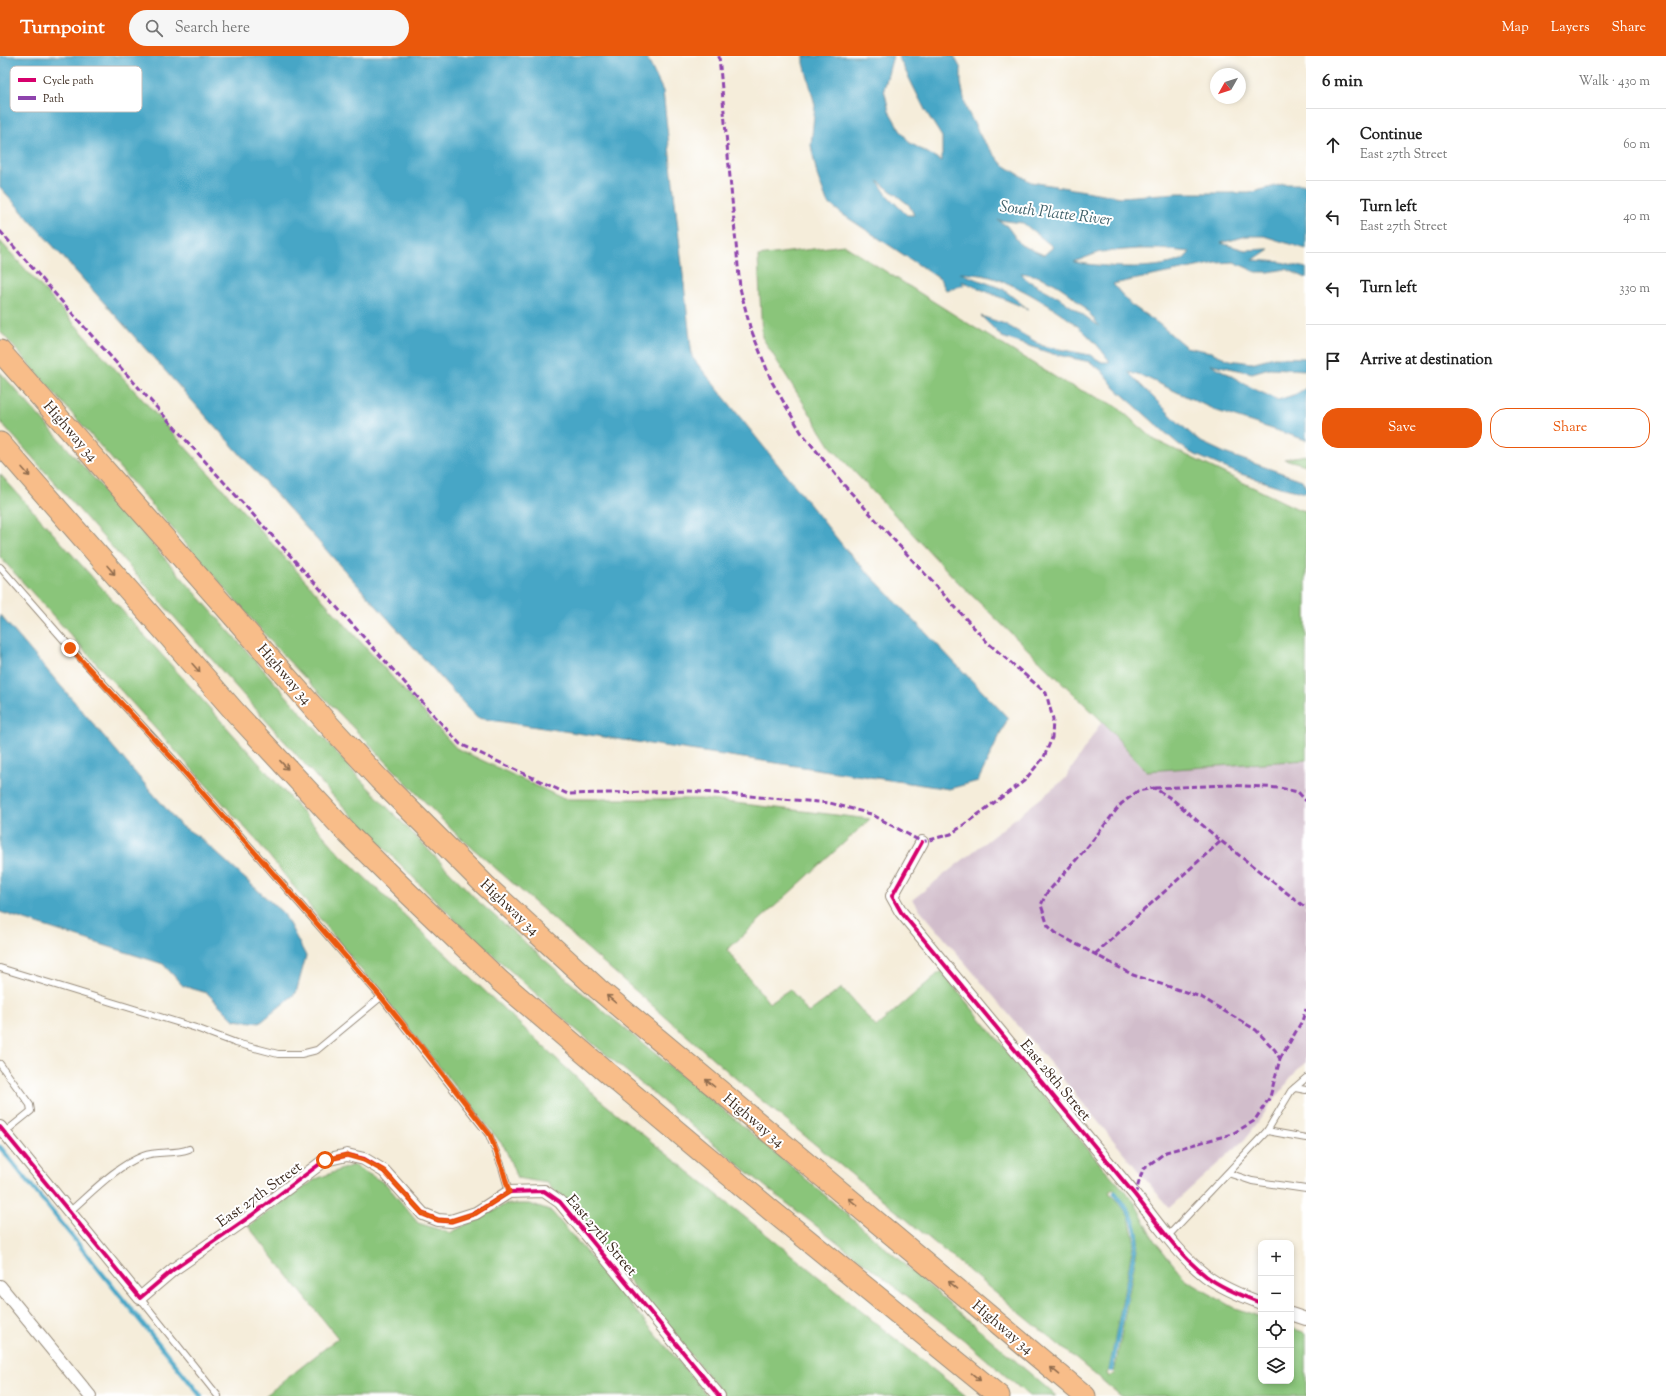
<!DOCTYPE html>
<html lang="en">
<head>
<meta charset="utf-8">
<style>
  :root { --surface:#fff; --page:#f6f6f6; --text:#222; --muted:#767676; --line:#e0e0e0; --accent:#ea580c }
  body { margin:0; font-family:"Sorts Mill Goudy",serif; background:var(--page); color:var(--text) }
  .controls { position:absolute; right:12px; bottom:12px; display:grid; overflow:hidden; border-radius:8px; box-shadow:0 2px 6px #0003 }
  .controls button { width:36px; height:36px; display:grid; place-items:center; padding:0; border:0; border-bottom:1px solid var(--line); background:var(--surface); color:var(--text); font:20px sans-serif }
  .compass { position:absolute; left:1210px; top:12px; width:36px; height:36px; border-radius:50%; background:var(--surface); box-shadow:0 2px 6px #0003; rotate:231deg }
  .stop { position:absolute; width:12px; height:12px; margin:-9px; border:3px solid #ea580c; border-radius:50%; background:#fff }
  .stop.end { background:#ea580c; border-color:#fff; box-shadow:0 1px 4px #0008 }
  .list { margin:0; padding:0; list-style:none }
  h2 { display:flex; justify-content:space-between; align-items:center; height:52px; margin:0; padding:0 16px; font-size:17px }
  h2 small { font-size:13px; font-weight:400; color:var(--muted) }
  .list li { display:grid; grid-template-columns:26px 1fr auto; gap:12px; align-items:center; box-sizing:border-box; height:72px; padding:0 16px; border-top:1px solid var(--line) }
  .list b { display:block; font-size:15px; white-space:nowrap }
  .list p { margin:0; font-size:13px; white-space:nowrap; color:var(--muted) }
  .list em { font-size:13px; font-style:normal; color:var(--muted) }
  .actions { display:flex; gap:8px; padding:12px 16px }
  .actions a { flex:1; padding:9px 0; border:1px solid var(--accent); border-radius:16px; text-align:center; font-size:14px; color:var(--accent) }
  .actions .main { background:var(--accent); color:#fff }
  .icon { flex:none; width:22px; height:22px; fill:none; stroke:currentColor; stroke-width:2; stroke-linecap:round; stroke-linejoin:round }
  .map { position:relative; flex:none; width:1306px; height:1340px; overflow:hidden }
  header { display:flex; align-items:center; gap:24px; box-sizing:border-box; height:56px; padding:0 20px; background:var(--accent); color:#fff }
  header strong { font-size:19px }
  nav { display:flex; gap:22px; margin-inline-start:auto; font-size:14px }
  .search { width:280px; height:36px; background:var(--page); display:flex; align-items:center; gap:10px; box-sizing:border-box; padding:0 14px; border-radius:22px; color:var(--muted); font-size:15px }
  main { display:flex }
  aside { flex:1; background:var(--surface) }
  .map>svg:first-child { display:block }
  .industrial { fill:#d1bdcb }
  .green { fill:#8ac57a; stroke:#62784c; fill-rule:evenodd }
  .water { fill:#47a6c6; stroke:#416872; fill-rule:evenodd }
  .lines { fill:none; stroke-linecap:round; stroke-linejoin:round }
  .stream { stroke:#47a6c6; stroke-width:4.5 }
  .lane-casing { stroke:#988c7c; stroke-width:8 }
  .street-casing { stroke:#988c7c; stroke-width:14 }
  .highway-casing { stroke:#988c7c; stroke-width:23 }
  .lane { stroke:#fff; stroke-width:6 }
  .street { stroke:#fff; stroke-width:12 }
  .highway { stroke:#f8bd89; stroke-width:21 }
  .quiet { stroke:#8e44ad; stroke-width:3; stroke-dasharray:6 3; stroke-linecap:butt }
  .cycleway-casing { stroke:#fff; stroke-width:6 }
  .cycleway { stroke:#d6006c; stroke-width:4 }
  .oneway { stroke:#906c4e }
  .route { stroke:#ea580c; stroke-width:5 }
  .labels { text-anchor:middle; stroke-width:4; stroke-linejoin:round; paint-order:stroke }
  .street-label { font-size:15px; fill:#3b2a1e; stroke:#fff }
  .water-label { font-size:16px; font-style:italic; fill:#40626a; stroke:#fff }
  .key { fill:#fff; stroke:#c4bfbc; stroke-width:1 }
  .key-label { font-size:11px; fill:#3b2a1e }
</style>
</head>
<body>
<header>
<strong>Turnpoint</strong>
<div class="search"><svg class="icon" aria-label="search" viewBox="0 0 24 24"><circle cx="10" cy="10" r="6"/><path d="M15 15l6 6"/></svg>Search here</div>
<nav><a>Map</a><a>Layers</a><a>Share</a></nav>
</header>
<main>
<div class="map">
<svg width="1306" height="1340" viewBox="0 0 1306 1340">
  <rect width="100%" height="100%" fill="#fff"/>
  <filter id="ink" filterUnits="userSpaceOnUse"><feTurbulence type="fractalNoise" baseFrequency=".025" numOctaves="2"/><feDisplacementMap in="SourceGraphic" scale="8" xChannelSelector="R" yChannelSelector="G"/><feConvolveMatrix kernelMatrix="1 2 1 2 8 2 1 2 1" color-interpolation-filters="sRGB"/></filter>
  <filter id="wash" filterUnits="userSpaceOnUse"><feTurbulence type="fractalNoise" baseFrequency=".012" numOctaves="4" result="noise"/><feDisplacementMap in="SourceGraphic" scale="16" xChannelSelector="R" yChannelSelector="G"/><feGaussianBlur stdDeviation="0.9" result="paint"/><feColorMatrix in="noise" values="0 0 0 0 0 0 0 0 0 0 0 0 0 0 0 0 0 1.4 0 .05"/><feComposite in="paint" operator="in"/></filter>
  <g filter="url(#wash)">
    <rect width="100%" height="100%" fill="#f5edda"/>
    <path class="industrial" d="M1102,665L1146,715L1306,704V1006L1297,1014L1245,1083L1169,1152L1049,1006L912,844L1065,723Z"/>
    <g class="green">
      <path d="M0,185L456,692L564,743H701L870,763L727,894L769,947L790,933L808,957L842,932L876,971L941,915L1102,1110L1135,1146L1154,1184L1186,1224L1232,1251L1261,1261V1325H1291V1272L1306,1277V1340H1121L749,1034L453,775L282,598L0,275ZM1113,1133C1127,1148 1137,1162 1139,1183L1114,1318L1108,1321L1106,1317L1109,1313L1134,1183L1129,1161L1124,1153L1109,1136Z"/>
      <path d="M844,189L972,270L1065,327L1116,350L1155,384L1298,453L1306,455V704L1146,715L1102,665L957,525L831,391L762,281L758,200Z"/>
      <path d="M0,316L359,722L480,847L595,948L783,1103L1056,1340H1029L964,1284L766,1131L574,972L462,871L334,741L0,365Z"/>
      <path d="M1306,399V409L1284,403Z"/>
      <path d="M0,418L341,799L600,1044L966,1340H725L547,1127L517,1122L505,1092L257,785L0,501Z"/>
      <path d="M353,1109L386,1128L418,1167L450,1177L506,1148H530L552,1156L708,1340H265L338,1282L248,1170L316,1123Z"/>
    </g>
    <g class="water">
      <path d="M0,0H646L663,35L692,301L847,495L1008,662L978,725L949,733L477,662L0,131Z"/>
      <path d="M804,0H893L884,33L889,55L900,74L910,87L942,105V81L925,54L898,0H954L961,13V27L966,52L982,83L1002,108L1031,126L1121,141L1176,137H1249L1283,128H1306V193L1264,180H1247L1221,187L1245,194L1269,193L1253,204L1281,206L1306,212V222L1286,213L1269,216H1256L1234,206L1216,207L1113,228L1130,248L1159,268L1186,291L1211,296L1230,304L1251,307L1274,301L1306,302V314L1269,312L1252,317L1211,308L1252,332L1278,344L1296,338L1306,332V384L1217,355L1147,322L1128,316L1179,367L1199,385L1227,398L1302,424L1306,432V437L1280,431L1235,416L1191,397L1177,387L1115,332L1102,315L1090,306L1053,298L1002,281L981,260L1005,268L1043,290L1090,299L1102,306H1110C1089,274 1057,253 1024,235C1014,230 1002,224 990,221C981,218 970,218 960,217L1003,233L1028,253L961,225L964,229L946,234L940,223L842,158L827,146L817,119L811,89L815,49L804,7ZM878,125L909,149L914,159H907L887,139ZM998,164L1023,167L1053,191L1044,199L1021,189L1007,170ZM1137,193H1160L1190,196C1187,199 1185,203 1181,204C1153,215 1103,211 1074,206L1100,196ZM1021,217C1054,220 1081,244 1099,270L1058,241L1027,224Z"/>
      <path d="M0,559L180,769L199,781L284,858L306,900L296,937L260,967L234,964L207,937L183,930L163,908L0,856Z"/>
    </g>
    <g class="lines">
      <g class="stream">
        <path d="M0,1091L201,1340"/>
        <path d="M1111,1314L1137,1182C1136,1164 1126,1151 1115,1137"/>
      </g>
    </g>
  </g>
  <g filter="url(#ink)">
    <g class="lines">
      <defs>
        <g id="lane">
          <path d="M0,511L70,591L172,702L258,800L381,941L489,1079L502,1111L509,1136"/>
          <path d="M0,912L196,972L236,987L278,998H301L317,994L381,941"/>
          <path d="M0,1008L30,1049L31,1055L5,1076"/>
          <path d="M1295,1032L1306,1034"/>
          <path d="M1267,1075L1306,1082"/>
          <path d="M1228,1117L1252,1125L1306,1133"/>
          <path d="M69,1156C91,1137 116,1110 143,1100C158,1094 174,1099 189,1093"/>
          <path d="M1168,1180L1267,1075L1291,1035L1306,1022"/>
          <path d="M140,1242L218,1340"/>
        </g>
        <g id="street">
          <path d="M922,786L892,840L901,856L1135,1139C1157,1167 1178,1198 1206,1220C1222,1232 1242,1240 1261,1247"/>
          <path d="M0,1071L140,1242L174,1213L252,1159L325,1104L347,1099L364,1103L384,1115L423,1158L438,1164L451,1165L476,1157L509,1136L544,1135L560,1146L719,1340"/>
          <path d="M0,1230L90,1340"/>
          <path d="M1291,1258L1306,1263"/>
        </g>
        <g id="highway">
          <path d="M0,295L329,669L379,723L485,829L598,933L1085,1340"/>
          <path d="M0,387L235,656L348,778L409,838L500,925L611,1020L772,1155L999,1340"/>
        </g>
      </defs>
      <use href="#lane" class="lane-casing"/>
      <use href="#street" class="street-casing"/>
      <use href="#highway" class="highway-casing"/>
      <use href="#lane" class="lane"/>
      <use href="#street" class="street"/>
      <use href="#highway" class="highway"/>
      <g class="quiet">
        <path d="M0,175L93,281L460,688L568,738L690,735L830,747L871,758L922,786L951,778L1024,725L1044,701L1052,682L1053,663L1046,637L988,587L844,429L801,376L772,326L750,271L740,232L719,0"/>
        <path d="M1155,732L1227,729L1280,732L1298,736L1306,745"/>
        <path d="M1095,898L1221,785"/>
        <path d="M1280,1003L1302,965L1306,953"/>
        <path d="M1135,1139L1143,1113L1166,1096L1232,1078L1254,1065L1270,1041L1280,1003L1275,994L1256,974L1201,941L1133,919L1056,877L1048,870L1041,849L1046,838L1089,789L1121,748L1138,735L1154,732L1172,743L1221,785L1306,852"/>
      </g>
      <defs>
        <g id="cycleway">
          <path d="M922,786L892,840L901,856L1135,1139C1157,1167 1178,1198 1206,1220C1222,1232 1242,1240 1261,1247"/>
          <path d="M0,1071L140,1242L174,1213L252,1159L325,1104L347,1099L364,1103L384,1115L423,1158L438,1164L451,1165L476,1157L509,1136L544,1135L560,1146L719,1340"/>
        </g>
      </defs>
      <use href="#cycleway" class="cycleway-casing"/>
      <use href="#cycleway" class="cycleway"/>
    </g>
    <defs><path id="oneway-shaft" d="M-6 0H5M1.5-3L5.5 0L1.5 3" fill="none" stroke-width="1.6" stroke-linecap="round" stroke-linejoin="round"/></defs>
    <g class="oneway">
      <use href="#oneway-shaft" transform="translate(26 416) rotate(49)"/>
      <use href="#oneway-shaft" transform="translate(111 514) rotate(49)"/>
      <use href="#oneway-shaft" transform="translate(196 612) rotate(49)"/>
      <use href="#oneway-shaft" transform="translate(284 709) rotate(47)"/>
      <use href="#oneway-shaft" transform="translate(611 943) rotate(-140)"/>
      <use href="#oneway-shaft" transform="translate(710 1027) rotate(-140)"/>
      <use href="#oneway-shaft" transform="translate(853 1146) rotate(-141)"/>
      <use href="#oneway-shaft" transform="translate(953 1229) rotate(-140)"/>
      <use href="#oneway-shaft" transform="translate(1055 1315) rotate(-140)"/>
      <use href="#oneway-shaft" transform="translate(976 1321) rotate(40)"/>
    </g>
  </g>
  <g class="lines" filter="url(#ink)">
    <path class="route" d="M70,592L172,702L258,800L381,941L427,998L490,1079L502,1111L509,1136L476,1157L451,1165L438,1164L423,1158L384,1115L364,1104L347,1099L325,1104"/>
  </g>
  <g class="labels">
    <g class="street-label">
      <text transform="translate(71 375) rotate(49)" y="5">Highway 34</text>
      <text transform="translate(285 618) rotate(49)" y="5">Highway 34</text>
      <text transform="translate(510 851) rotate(43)" y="5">Highway 34</text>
      <text transform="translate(1056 1024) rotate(50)" y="5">East 28th Street</text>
      <text transform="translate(754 1064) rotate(40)" y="5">Highway 34</text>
      <text transform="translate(259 1138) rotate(-36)" y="5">East 27th Street</text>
      <text transform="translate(602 1179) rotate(50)" y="5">East 27th Street</text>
      <text transform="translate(1003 1271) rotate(40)" y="5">Highway 34</text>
    </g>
    <g class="water-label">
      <text transform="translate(1056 156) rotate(7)" y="6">South Platte River</text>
    </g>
  </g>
  <rect x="10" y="10" width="132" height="46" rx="6" class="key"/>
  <rect x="18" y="22" width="18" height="4" fill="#d6006c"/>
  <rect x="18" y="40" width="18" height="4" fill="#8e44ad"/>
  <g class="key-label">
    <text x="43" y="28">Cycle path</text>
    <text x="43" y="46">Path</text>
  </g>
</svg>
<div class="controls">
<button>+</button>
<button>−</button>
<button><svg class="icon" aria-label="locate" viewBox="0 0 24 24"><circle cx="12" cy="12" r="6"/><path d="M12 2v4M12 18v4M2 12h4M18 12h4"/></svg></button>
<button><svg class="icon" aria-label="layers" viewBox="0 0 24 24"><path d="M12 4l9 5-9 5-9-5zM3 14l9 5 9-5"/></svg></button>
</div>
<svg class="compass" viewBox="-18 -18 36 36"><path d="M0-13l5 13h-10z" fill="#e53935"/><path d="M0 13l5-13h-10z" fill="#767676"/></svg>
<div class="stop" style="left:325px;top:1104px"></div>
<div class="stop end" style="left:70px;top:592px"></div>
</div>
<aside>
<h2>6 min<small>Walk · 430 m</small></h2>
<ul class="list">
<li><svg class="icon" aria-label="ahead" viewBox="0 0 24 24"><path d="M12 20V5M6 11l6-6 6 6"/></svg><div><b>Continue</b><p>East 27th Street</p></div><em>60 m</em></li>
<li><svg class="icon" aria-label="left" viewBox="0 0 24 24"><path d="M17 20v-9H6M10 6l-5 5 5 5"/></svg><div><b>Turn left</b><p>East 27th Street</p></div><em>40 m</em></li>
<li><svg class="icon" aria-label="left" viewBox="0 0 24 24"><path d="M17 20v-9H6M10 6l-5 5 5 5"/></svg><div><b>Turn left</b></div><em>330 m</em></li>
<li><svg class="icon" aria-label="arrive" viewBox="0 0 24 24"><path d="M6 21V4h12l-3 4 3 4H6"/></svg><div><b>Arrive at destination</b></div></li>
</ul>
<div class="actions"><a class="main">Save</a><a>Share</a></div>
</aside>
</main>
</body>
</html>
